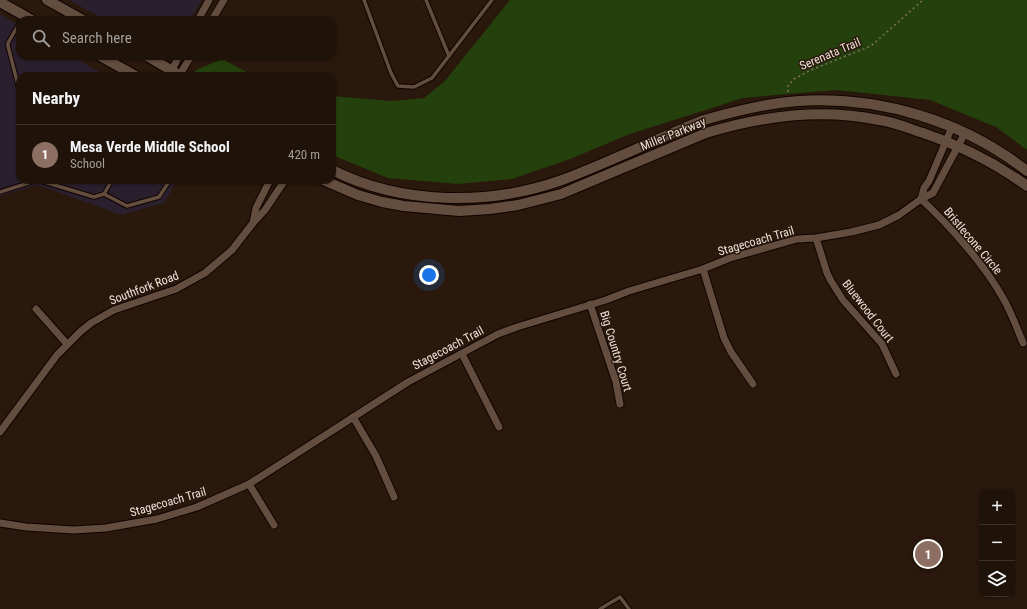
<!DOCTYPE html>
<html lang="en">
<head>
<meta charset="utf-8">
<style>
  :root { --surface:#1f1208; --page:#2c2016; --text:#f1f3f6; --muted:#a19e9c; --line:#3c3229; --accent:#bfa8f4 }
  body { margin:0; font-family:"Roboto Condensed",sans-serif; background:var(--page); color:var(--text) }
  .controls { position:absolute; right:12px; bottom:12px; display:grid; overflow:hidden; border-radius:8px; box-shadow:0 1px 3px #0004 }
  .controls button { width:36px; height:36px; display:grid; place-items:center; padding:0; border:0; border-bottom:1px solid var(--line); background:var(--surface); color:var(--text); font:20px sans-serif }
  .you { position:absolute; left:429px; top:275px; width:14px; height:14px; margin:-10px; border:3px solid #fff; border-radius:50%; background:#1a73e8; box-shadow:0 0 0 6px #1a73e833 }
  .badge { display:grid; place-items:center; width:26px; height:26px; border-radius:50%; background:var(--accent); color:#fff; font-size:13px; font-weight:700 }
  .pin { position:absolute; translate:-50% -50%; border:2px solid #fff; box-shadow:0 1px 4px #0006 }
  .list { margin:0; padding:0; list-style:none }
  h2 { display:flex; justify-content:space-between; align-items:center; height:52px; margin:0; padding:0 16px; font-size:17px }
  h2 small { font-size:13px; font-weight:400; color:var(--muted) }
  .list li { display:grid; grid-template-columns:26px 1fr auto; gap:12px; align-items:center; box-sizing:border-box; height:60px; padding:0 16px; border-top:1px solid var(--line) }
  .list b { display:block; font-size:15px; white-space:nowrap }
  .list p { margin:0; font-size:13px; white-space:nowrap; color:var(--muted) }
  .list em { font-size:13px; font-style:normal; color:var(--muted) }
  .icon { flex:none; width:22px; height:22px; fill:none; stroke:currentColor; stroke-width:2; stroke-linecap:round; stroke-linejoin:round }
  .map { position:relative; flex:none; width:1027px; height:609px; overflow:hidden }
  .search { position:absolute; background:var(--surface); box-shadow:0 1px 3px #0004; left:16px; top:16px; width:320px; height:44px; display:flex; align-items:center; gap:10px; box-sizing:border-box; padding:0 14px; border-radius:12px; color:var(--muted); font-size:15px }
  .panel { position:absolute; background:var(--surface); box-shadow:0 1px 3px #0004; left:16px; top:72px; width:320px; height:112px; border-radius:12px }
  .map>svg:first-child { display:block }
  .commercial { fill:#2a1f2c }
  .green { fill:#24410d }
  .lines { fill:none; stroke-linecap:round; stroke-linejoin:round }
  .lane-casing { stroke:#110300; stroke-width:5.5 }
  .street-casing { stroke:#110300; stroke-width:9 }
  .secondary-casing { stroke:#110300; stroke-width:12 }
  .path { stroke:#807066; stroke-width:1.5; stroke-dasharray:2 3; stroke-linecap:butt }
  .lane { stroke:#624d3f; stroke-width:3.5 }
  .street { stroke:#624d3f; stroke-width:7 }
  .secondary { stroke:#624d3f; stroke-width:10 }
  .labels { text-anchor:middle; stroke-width:3; stroke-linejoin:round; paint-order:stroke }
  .street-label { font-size:12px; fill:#eee1d9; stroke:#29180b }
</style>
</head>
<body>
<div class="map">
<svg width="1027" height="609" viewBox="0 0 1027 609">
  <rect width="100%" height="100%" fill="#29180b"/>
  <g class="commercial">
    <path d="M69,0H202L190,20H105Z"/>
    <path d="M0,14L20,26V56H72L107,76H20V180H177L164,203L121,215L38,185L0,196Z"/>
  </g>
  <g class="green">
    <path d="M510,0H1027V150L996,127L930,100L837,90L787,94L743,98L627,135L573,158L512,179L458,184L388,178L332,155V96L390,101L424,98L444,82Z"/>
    <path d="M222,59L254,76H201L194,71Z"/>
  </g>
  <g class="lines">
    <defs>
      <g id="lane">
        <path d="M364,0L391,73L398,86L414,87L432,78L492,0"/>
        <path d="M426,0L449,56"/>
        <path d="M20,93L8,46V43L20,22"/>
        <path d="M0,192L38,180L94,197L104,194L127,206L159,197L170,180"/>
        <path d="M104,194L112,180"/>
        <path d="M600,609L620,597L629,609"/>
      </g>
      <g id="street">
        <path d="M198,20L209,0"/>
        <path d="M212,20L224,0"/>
        <path d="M169,76L179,56"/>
        <path d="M179,76L191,56"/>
        <path d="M921,199C950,226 984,264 1003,298C1011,312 1017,328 1023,343"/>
        <path d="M921,199L924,188L929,181L952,127"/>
        <path d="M253,223L256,208L270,180"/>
        <path d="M816,238L827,273L831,281L843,300L882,344L896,374"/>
        <path d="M703,269L724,338L731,352L753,384"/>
        <path d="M590,304L616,382L620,404"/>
        <path d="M36,309L67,344"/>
        <path d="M462,354L499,427"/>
        <path d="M353,417L376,456L394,497"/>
        <path d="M0,432L57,355L80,332L91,323L114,310L176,289L205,273L232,250L253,223L265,210L285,180"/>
        <path d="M249,484L274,525"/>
        <path d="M0,523L26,527L74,530L106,528L157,519L197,507L249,484L408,382L498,334L517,327L606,300L629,291L703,269L730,258L797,239L816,238L851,232L879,225L899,215L921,199L933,193L965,133"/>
      </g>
      <g id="secondary">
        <path d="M47,0L83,20"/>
        <path d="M0,2L32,20"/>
        <path d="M100,56L136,76"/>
        <path d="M147,56L181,76"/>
        <path d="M332,170C402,205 489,206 562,180C610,162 656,139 704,120C735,111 767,103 799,101C881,96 963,121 1027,171"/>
        <path d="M323,180L358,195L382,202L404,206L459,211L490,209L518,205L561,194L706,133C762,116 821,108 879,120C894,122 908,128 923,133C962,146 994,162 1027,186"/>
      </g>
    </defs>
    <use href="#lane" class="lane-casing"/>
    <use href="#street" class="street-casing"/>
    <use href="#secondary" class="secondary-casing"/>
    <path class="path" d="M788,92V86L794,79L811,70L871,46L923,0"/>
    <use href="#lane" class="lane"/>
    <use href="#street" class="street"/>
    <use href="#secondary" class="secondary"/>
  </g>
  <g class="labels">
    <g class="street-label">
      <text transform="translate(830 54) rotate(-23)" y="4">Serenata Trail</text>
      <text transform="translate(673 134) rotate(-22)" y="4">Miller Parkway</text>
      <text transform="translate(756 241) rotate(-16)" y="4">Stagecoach Trail</text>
      <text transform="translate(973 241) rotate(50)" y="4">Bristlecone Circle</text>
      <text transform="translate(144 288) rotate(-21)" y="4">Southfork Road</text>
      <text transform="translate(868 311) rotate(52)" y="4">Bluewood Court</text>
      <text transform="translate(448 348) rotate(-28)" y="4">Stagecoach Trail</text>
      <text transform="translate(616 351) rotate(73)" y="4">Big Country Court</text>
      <text transform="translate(168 502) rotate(-16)" y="4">Stagecoach Trail</text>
    </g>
  </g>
</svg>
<div class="controls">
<button>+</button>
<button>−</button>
<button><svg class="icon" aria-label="layers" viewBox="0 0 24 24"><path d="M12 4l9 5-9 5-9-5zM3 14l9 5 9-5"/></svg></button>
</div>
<div class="you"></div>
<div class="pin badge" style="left:928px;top:554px;background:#8d6e63">1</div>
<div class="search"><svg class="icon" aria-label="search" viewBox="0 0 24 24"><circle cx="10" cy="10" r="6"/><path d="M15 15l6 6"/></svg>Search here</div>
<section class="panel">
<h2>Nearby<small></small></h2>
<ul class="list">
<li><span class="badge" style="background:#8d6e63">1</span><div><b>Mesa Verde Middle School</b><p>School</p></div><em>420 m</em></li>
</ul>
</section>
</div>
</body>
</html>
